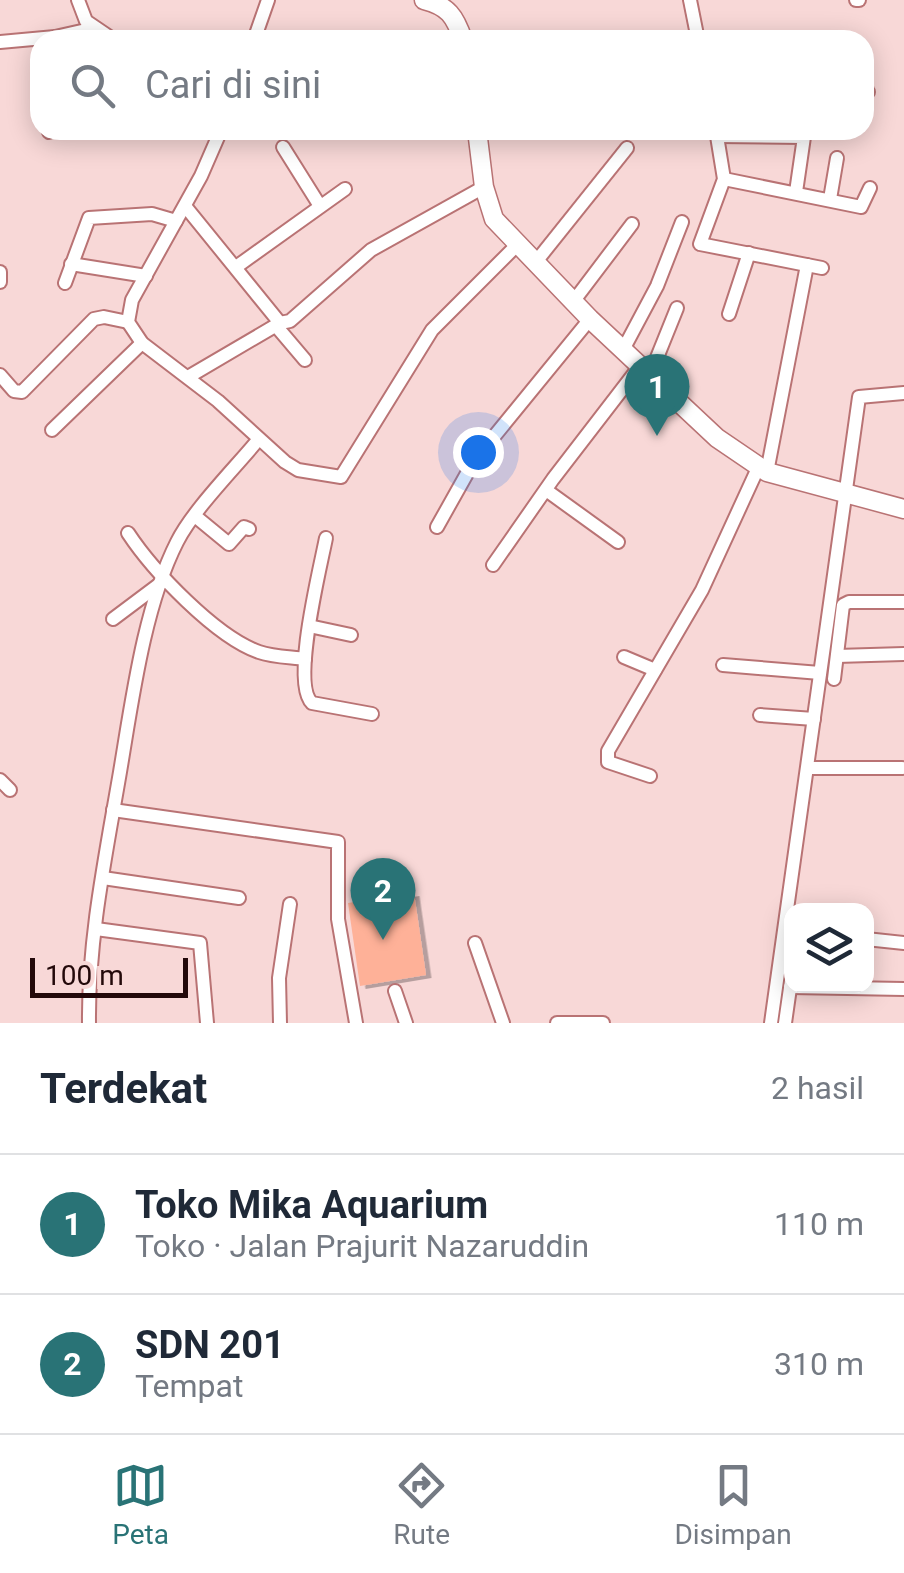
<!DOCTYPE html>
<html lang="id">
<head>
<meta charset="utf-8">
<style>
  :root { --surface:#fff; --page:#f6f6f7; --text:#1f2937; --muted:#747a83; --line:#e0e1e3; --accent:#297376 }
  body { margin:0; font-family:Roboto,sans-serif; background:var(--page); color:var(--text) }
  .controls { position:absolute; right:30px; bottom:30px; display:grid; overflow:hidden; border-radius:20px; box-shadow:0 5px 25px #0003 }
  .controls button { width:90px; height:90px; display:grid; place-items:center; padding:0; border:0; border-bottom:2px solid var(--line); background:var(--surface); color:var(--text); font:50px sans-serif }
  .scale { position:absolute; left:30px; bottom:25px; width:158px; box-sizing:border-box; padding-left:10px; border:5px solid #23090a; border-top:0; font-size:28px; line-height:35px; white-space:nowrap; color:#23090a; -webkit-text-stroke:8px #f8d8d7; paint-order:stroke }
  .you { position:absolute; left:478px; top:452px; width:35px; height:35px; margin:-25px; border:8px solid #fff; border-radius:50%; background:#1a73e8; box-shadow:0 0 0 15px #1a73e833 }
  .badge { display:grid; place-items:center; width:65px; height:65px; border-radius:50%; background:var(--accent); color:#fff; font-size:32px; font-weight:700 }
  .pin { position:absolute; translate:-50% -82px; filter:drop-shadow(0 2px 5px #0008) }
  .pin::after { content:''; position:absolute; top:52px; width:35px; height:30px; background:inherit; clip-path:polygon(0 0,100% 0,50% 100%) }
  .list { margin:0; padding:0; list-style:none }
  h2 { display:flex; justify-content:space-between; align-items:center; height:130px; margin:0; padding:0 40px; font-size:42px }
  h2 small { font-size:32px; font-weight:400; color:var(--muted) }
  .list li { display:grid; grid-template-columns:65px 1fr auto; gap:30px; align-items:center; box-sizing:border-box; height:140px; padding:0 40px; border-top:2px solid var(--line) }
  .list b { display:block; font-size:38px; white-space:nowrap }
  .list p { margin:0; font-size:32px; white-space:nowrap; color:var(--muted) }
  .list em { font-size:32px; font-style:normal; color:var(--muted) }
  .icon { flex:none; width:55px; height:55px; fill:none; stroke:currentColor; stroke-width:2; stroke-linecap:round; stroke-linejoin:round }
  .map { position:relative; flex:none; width:904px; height:1023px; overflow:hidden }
  .search { position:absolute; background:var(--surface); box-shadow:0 5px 25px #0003; left:30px; right:30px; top:30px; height:110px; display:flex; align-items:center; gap:25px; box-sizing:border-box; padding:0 35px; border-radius:30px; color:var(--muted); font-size:38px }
  .sheet { height:410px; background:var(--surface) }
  nav { display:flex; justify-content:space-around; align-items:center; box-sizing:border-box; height:140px; border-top:2px solid var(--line); background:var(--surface); font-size:28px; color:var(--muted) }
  nav a { display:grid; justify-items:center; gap:5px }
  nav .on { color:var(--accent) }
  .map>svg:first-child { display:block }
  .building { fill:#feb198; filter:url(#shadow) }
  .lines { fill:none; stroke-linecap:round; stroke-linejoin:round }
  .street-casing { stroke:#b97374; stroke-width:16 }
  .secondary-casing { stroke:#b97374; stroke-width:21 }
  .street { stroke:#fff; stroke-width:12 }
  .secondary { stroke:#fff; stroke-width:18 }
</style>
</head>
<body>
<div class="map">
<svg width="904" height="1023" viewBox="0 0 904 1023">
  <defs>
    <filter id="shadow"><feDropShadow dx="5.5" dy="3" stdDeviation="0" flood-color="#0004"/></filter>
  </defs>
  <rect width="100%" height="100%" fill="#f8d8d7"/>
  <path class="building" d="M414,893L426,975L360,986L348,903Z"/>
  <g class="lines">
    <defs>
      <g id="street">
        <path d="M78,0L86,21L114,40"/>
        <path d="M690,0L698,40"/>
        <path d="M856,0H859"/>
        <path d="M254,40L268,0"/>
        <path d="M0,42L55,37L95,28"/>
        <path d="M864,92H868"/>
        <path d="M221,130L201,176L132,300L128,322L142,343L218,401L285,462L298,470L341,477L432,330L517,245"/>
        <path d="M716,130L724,179L700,244L822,268"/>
        <path d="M49,132L50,130"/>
        <path d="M717,136L804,137L796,192"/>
        <path d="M283,147L320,206"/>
        <path d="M724,179L861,207L870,188"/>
        <path d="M830,199L837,158"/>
        <path d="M185,206L280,323L290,321L371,250L484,187"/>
        <path d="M535,263L627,148"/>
        <path d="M71,264L146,276"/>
        <path d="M236,267L345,189"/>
        <path d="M0,272V282"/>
        <path d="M65,283L89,218L152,214L176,221"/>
        <path d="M573,302L632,224"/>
        <path d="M729,314L749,253"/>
        <path d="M277,327L305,360"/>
        <path d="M624,348L657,286L682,222"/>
        <path d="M0,375L14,391L22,392L94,319L104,317L128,322"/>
        <path d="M650,375L677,308"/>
        <path d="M188,377L280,323"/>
        <path d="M52,430L142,343"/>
        <path d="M767,472L807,265"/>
        <path d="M546,490L618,542"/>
        <path d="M195,516L229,544L244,527L249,529"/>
        <path d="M437,527L474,461L590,319"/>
        <path d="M128,533C153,571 216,637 259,652C273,657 291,657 305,659"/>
        <path d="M326,538C320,569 291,684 312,703L372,714"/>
        <path d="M493,565L553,479L640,366"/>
        <path d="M113,619L161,583"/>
        <path d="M309,626L351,635"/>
        <path d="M837,656L904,654"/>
        <path d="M624,657L655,670"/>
        <path d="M723,665L820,673"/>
        <path d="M834,679L843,605L849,602H904"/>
        <path d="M760,715L814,719"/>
        <path d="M808,768H902"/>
        <path d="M650,776L608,762V751L702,590L758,468"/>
        <path d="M0,780L10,790"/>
        <path d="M113,810L338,842V919L356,1023"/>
        <path d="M103,878L239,898"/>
        <path d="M96,929L200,943L207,1023"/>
        <path d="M866,939L904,943"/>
        <path d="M475,943L503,1023"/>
        <path d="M790,987L904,989"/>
        <path d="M395,991L406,1023"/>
        <path d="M89,1023C88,939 106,854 120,772C132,701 144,607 177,542C193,510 234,469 258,440"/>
        <path d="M280,1023L279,978L290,904"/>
        <path d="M557,1023H603"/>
        <path d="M771,1023L859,397L904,393"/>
        <path d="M785,1023L792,974"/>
      </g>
      <g id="secondary">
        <path d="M424,0C448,6 455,16 463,40"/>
        <path d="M477,130L484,187L494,219L590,319L717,438L767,472L904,509"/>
      </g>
    </defs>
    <use href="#street" class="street-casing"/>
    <use href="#secondary" class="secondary-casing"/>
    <use href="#street" class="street"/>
    <use href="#secondary" class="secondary"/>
  </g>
</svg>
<div class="controls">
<button><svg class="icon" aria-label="layers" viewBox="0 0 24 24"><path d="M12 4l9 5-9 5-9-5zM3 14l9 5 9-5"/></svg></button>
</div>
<div class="scale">100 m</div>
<div class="you"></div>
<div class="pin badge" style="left:657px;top:436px">1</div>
<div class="pin badge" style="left:383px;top:940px">2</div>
<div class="search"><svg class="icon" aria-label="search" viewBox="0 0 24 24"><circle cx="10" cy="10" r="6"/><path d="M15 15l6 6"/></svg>Cari di sini</div>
</div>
<section class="sheet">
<h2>Terdekat<small>2 hasil</small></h2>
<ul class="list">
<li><span class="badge">1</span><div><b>Toko Mika Aquarium</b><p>Toko · Jalan Prajurit Nazaruddin</p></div><em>110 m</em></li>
<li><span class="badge">2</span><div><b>SDN 201</b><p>Tempat</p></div><em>310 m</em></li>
</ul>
</section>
<nav>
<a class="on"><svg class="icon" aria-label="map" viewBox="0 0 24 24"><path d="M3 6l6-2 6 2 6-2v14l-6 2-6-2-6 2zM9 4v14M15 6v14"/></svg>Peta</a>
<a><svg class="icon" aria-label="directions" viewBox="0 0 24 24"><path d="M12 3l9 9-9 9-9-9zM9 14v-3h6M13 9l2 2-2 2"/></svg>Rute</a>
<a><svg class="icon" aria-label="saved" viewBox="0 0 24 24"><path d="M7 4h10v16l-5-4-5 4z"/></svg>Disimpan</a>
</nav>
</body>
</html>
